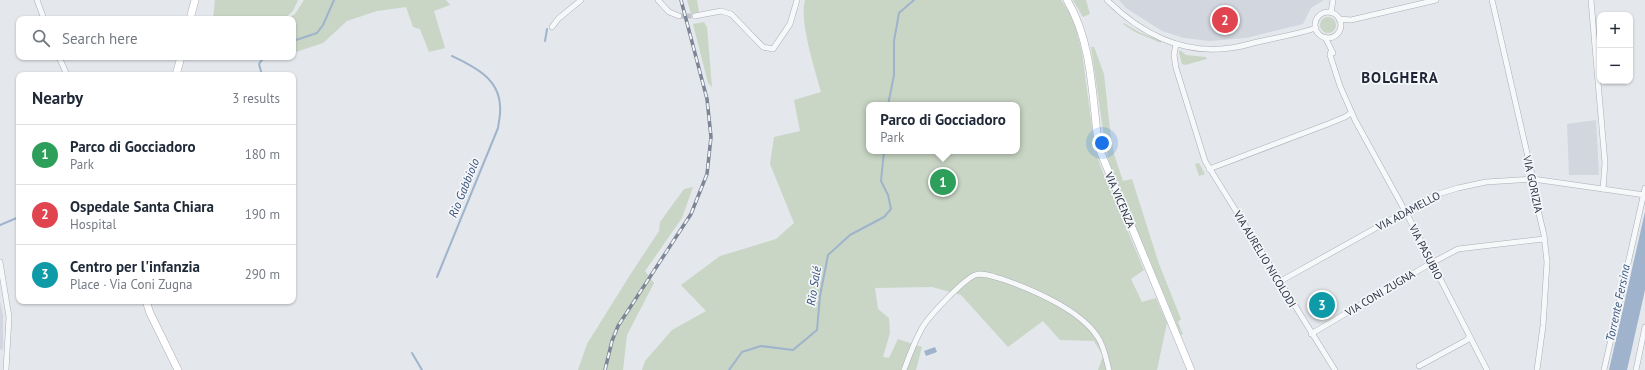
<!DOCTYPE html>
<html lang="en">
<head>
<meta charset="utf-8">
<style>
  :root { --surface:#fff; --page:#f6f6f7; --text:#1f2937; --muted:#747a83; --line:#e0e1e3; --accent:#0b8043 }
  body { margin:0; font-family:"PT Sans",sans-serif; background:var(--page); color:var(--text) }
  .controls { position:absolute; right:12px; top:12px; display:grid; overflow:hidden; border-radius:8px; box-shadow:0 1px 3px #0004 }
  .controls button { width:36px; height:36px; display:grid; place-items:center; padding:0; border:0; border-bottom:1px solid var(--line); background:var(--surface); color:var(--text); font:20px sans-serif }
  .you { position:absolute; left:1102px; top:143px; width:14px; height:14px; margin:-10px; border:3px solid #fff; border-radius:50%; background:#1a73e8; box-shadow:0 0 0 6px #1a73e833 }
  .badge { display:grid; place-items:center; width:26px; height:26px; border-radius:50%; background:var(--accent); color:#fff; font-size:13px; font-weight:700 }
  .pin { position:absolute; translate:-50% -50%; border:2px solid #fff; box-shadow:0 1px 4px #0006 }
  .popup { position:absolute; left:866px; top:102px; width:154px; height:52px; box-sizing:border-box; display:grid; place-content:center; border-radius:8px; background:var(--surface); filter:drop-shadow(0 1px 3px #0005); font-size:13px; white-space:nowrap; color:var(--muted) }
  .popup b { font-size:15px; color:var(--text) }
  .popup::after { content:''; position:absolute; left:50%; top:100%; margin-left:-8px; border:8px solid transparent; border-top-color:var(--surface) }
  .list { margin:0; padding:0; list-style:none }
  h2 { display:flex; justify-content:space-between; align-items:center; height:52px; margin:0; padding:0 16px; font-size:17px }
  h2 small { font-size:13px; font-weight:400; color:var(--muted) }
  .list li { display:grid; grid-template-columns:26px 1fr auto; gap:12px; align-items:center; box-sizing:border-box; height:60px; padding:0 16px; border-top:1px solid var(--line) }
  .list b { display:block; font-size:15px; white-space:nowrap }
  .list p { margin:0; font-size:13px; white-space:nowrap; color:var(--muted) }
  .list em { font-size:13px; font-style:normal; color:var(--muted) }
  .icon { flex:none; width:22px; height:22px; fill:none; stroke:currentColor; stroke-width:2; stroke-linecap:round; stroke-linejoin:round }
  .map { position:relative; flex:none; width:1645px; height:370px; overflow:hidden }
  .search { position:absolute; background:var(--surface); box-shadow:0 1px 3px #0004; left:16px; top:16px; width:280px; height:44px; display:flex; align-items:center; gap:10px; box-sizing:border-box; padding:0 14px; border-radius:8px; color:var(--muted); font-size:15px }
  .panel { position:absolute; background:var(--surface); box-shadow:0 1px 3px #0004; left:16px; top:72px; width:280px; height:232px; border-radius:8px }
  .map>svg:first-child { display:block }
  .built { fill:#d2d6de }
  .green { fill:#c9d6c5; fill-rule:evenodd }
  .water { fill:#9fb4cc }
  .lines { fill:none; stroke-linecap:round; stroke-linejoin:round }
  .stream { stroke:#9fb4cc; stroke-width:2 }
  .street-tunnel { stroke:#bfc3cb; stroke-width:5; stroke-dasharray:5 2.5; stroke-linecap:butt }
  .street-casing { stroke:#a9aeb7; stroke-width:6 }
  .secondary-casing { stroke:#a9aeb7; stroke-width:8 }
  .street { stroke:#f7f8fa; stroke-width:5 }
  .secondary { stroke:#fff; stroke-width:7 }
  .rail-casing { stroke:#7d8696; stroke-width:3.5 }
  .rail { stroke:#f4f6f9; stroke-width:2; stroke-dasharray:6; stroke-linecap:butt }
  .labels { text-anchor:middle; stroke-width:3.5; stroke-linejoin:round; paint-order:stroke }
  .street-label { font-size:11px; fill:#2b3445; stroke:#f4f6f9 }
  .water-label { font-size:12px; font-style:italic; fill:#34527a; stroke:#f4f6f9 }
  .district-label { font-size:15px; font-weight:bold; letter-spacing:1px; fill:#1d2536; stroke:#f4f6f9 }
</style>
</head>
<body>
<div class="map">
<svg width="1645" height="370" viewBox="0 0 1645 370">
  <rect width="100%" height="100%" fill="#e4e7ec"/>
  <g class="built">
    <path d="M1119,0H1324L1311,8L1303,24L1246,38L1209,41L1184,38L1162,31L1126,8Z"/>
    <path d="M1596,120L1599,175H1569L1567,124Z"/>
    <path d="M0,301L3,316V349L0,350Z"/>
  </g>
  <g class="green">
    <path d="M215,0H298L293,11L284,19H213Z"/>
    <path d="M304,0H446L450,5L434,11L445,48L429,52L420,29L413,27L406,7L377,11L347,21L323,43L293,53V19H287L295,14Z"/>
    <path d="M687,0H697L699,12L691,14Z"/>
    <path d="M805,0H1061L1073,18L1082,52L1094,143L1100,165L1144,270L1131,279L1142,302L1156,298L1167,323L1157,370H1098L1103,356L1094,341L1060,340L1043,321L1008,347L961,295L932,287L875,288L878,309L889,318L890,333L883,357L889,358L898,339L922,347L916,370H642L645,361L672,330L706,311L681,285L720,256L776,239L794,223L770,164L774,137L800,131L794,100L821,92C815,69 799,22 805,0ZM869,105H1017V151H869Z"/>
    <path d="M1073,0H1086L1090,14L1083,17Z"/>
    <circle cx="1328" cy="25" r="8"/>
    <path d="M704,22L707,27L712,87L708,83L693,24Z"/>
    <path d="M1124,23L1139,32L1161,41V43L1135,32L1123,24Z"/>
    <path d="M1091,47H1094L1104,74L1110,130L1114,154L1123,181L1132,179L1159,264L1181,319L1178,322L1183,334L1181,335L1110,165L1106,150Z"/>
    <path d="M1180,50L1186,55L1206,57L1207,59L1185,65L1182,64L1179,53Z"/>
    <path d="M1199,163L1205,174L1199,176L1195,164Z"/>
    <path d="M693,187L682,218L645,271L654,283L627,335L623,370H578L587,344L630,275L659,231L660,222L684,189Z"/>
  </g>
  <g class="water">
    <path d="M1645,212V290L1627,370H1609Z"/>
    <path d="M935,347L937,352L926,356L924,351Z"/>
  </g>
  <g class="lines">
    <g class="stream">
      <path d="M293,41L317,33L323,25L334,0"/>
      <path d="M545,41L547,29"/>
      <path d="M262,75L259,64L264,57"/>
      <path d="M888,105L894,75V41L899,13L914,0"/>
      <path d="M0,225L19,217"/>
      <path d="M437,277L498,128C499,120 501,113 500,106C499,78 473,66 452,56"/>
      <path d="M412,353L422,370"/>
      <path d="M729,370L742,352L761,346L793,350L817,330L820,296L828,255L850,235L884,217L891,209L888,195L881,181L884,151"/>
    </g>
    <path class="street-tunnel" d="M679,16H695"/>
    <defs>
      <g id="street">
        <path d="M37,0L44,19"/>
        <path d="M658,0L669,12L679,16"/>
        <path d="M1107,0C1140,33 1182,55 1230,48C1241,47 1252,43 1262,41C1280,37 1298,34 1316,28"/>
        <path d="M1492,0L1533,179L1536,201L1544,235L1547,262L1543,326L1537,370"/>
        <path d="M1591,0L1605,163L1603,189"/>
        <circle cx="1328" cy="25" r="13"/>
        <path d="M1331,13L1333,0"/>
        <path d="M695,16L721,11L731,14L763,47L773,49L790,24L797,0"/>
        <path d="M1339,19L1351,20L1436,0"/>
        <path d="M552,27L558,19L581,0"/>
        <path d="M1325,37L1333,53"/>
        <path d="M1176,44L1174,55L1176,68L1205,161L1335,370"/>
        <path d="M1331,51L1330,55L1340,86L1355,120L1410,220L1487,370"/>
        <path d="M59,57L67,75"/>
        <path d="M1209,169L1328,124L1345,117L1351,113"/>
        <path d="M0,262L9,317L6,370"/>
        <path d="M1279,282L1435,195L1458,188L1486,182L1533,179L1645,195"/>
        <path d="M1311,334L1426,266L1458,249L1544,239"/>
        <path d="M1419,366L1467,340L1469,337"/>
        <path d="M904,370C909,356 915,341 922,328C929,316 962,281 975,275C983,272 994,277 1002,279C1031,289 1079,309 1097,336C1104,345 1106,359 1109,370"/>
        <path d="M1604,370L1645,188"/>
        <path d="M1636,370L1645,327"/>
      </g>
      <g id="secondary">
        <path d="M1067,0C1092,42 1092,94 1098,142L1101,153L1191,370"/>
        <path d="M190,19L195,0"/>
        <path d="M176,75L181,57"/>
        <path d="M146,301L150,313L178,370"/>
      </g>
    </defs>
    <use href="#street" class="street-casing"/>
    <use href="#secondary" class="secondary-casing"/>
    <use href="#street" class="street"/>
    <use href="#secondary" class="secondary"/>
    <defs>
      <path id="rail" d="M605,370L612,341L618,326L691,214L707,174L711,137L707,99L681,0"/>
    </defs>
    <use href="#rail" class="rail-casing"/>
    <use href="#rail" class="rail"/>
  </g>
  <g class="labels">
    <g class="street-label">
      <text transform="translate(1533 184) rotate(78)" y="4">VIA GORIZIA</text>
      <text transform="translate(1120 200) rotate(67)" y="4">VIA VICENZA</text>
      <text transform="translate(1408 211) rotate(-28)" y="4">VIA ADAMELLO</text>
      <text transform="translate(1426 252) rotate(63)" y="4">VIA PASUBIO</text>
      <text transform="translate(1265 259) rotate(59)" y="4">VIA AURELIO NICOLODI</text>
      <text transform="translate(1380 293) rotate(-31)" y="4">VIA CONI ZUGNA</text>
    </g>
    <g class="water-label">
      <text transform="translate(464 188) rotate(-68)" y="4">Rio Gabbiolo</text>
      <text transform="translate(814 286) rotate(-81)" y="4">Rio Salé</text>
      <text transform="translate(1618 303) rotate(-78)" y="4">Torrente Fersina</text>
    </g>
    <g class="district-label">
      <text x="1400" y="83">BOLGHERA</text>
    </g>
  </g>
</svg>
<div class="controls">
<button>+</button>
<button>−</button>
</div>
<div class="you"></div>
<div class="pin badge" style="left:943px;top:182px;background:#2e9e5b">1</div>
<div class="popup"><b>Parco di Gocciadoro</b>Park</div>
<div class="pin badge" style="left:1225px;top:20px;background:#e0444e">2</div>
<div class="pin badge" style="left:1322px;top:305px;background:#0f9aa8">3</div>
<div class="search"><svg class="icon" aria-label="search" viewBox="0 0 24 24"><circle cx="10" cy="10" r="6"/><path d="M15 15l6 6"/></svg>Search here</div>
<section class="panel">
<h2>Nearby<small>3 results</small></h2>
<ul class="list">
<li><span class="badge" style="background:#2e9e5b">1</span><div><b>Parco di Gocciadoro</b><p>Park</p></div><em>180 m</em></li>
<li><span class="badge" style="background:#e0444e">2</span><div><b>Ospedale Santa Chiara</b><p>Hospital</p></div><em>190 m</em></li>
<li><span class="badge" style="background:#0f9aa8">3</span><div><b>Centro per l'infanzia</b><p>Place · Via Coni Zugna</p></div><em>290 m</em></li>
</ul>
</section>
</div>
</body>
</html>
